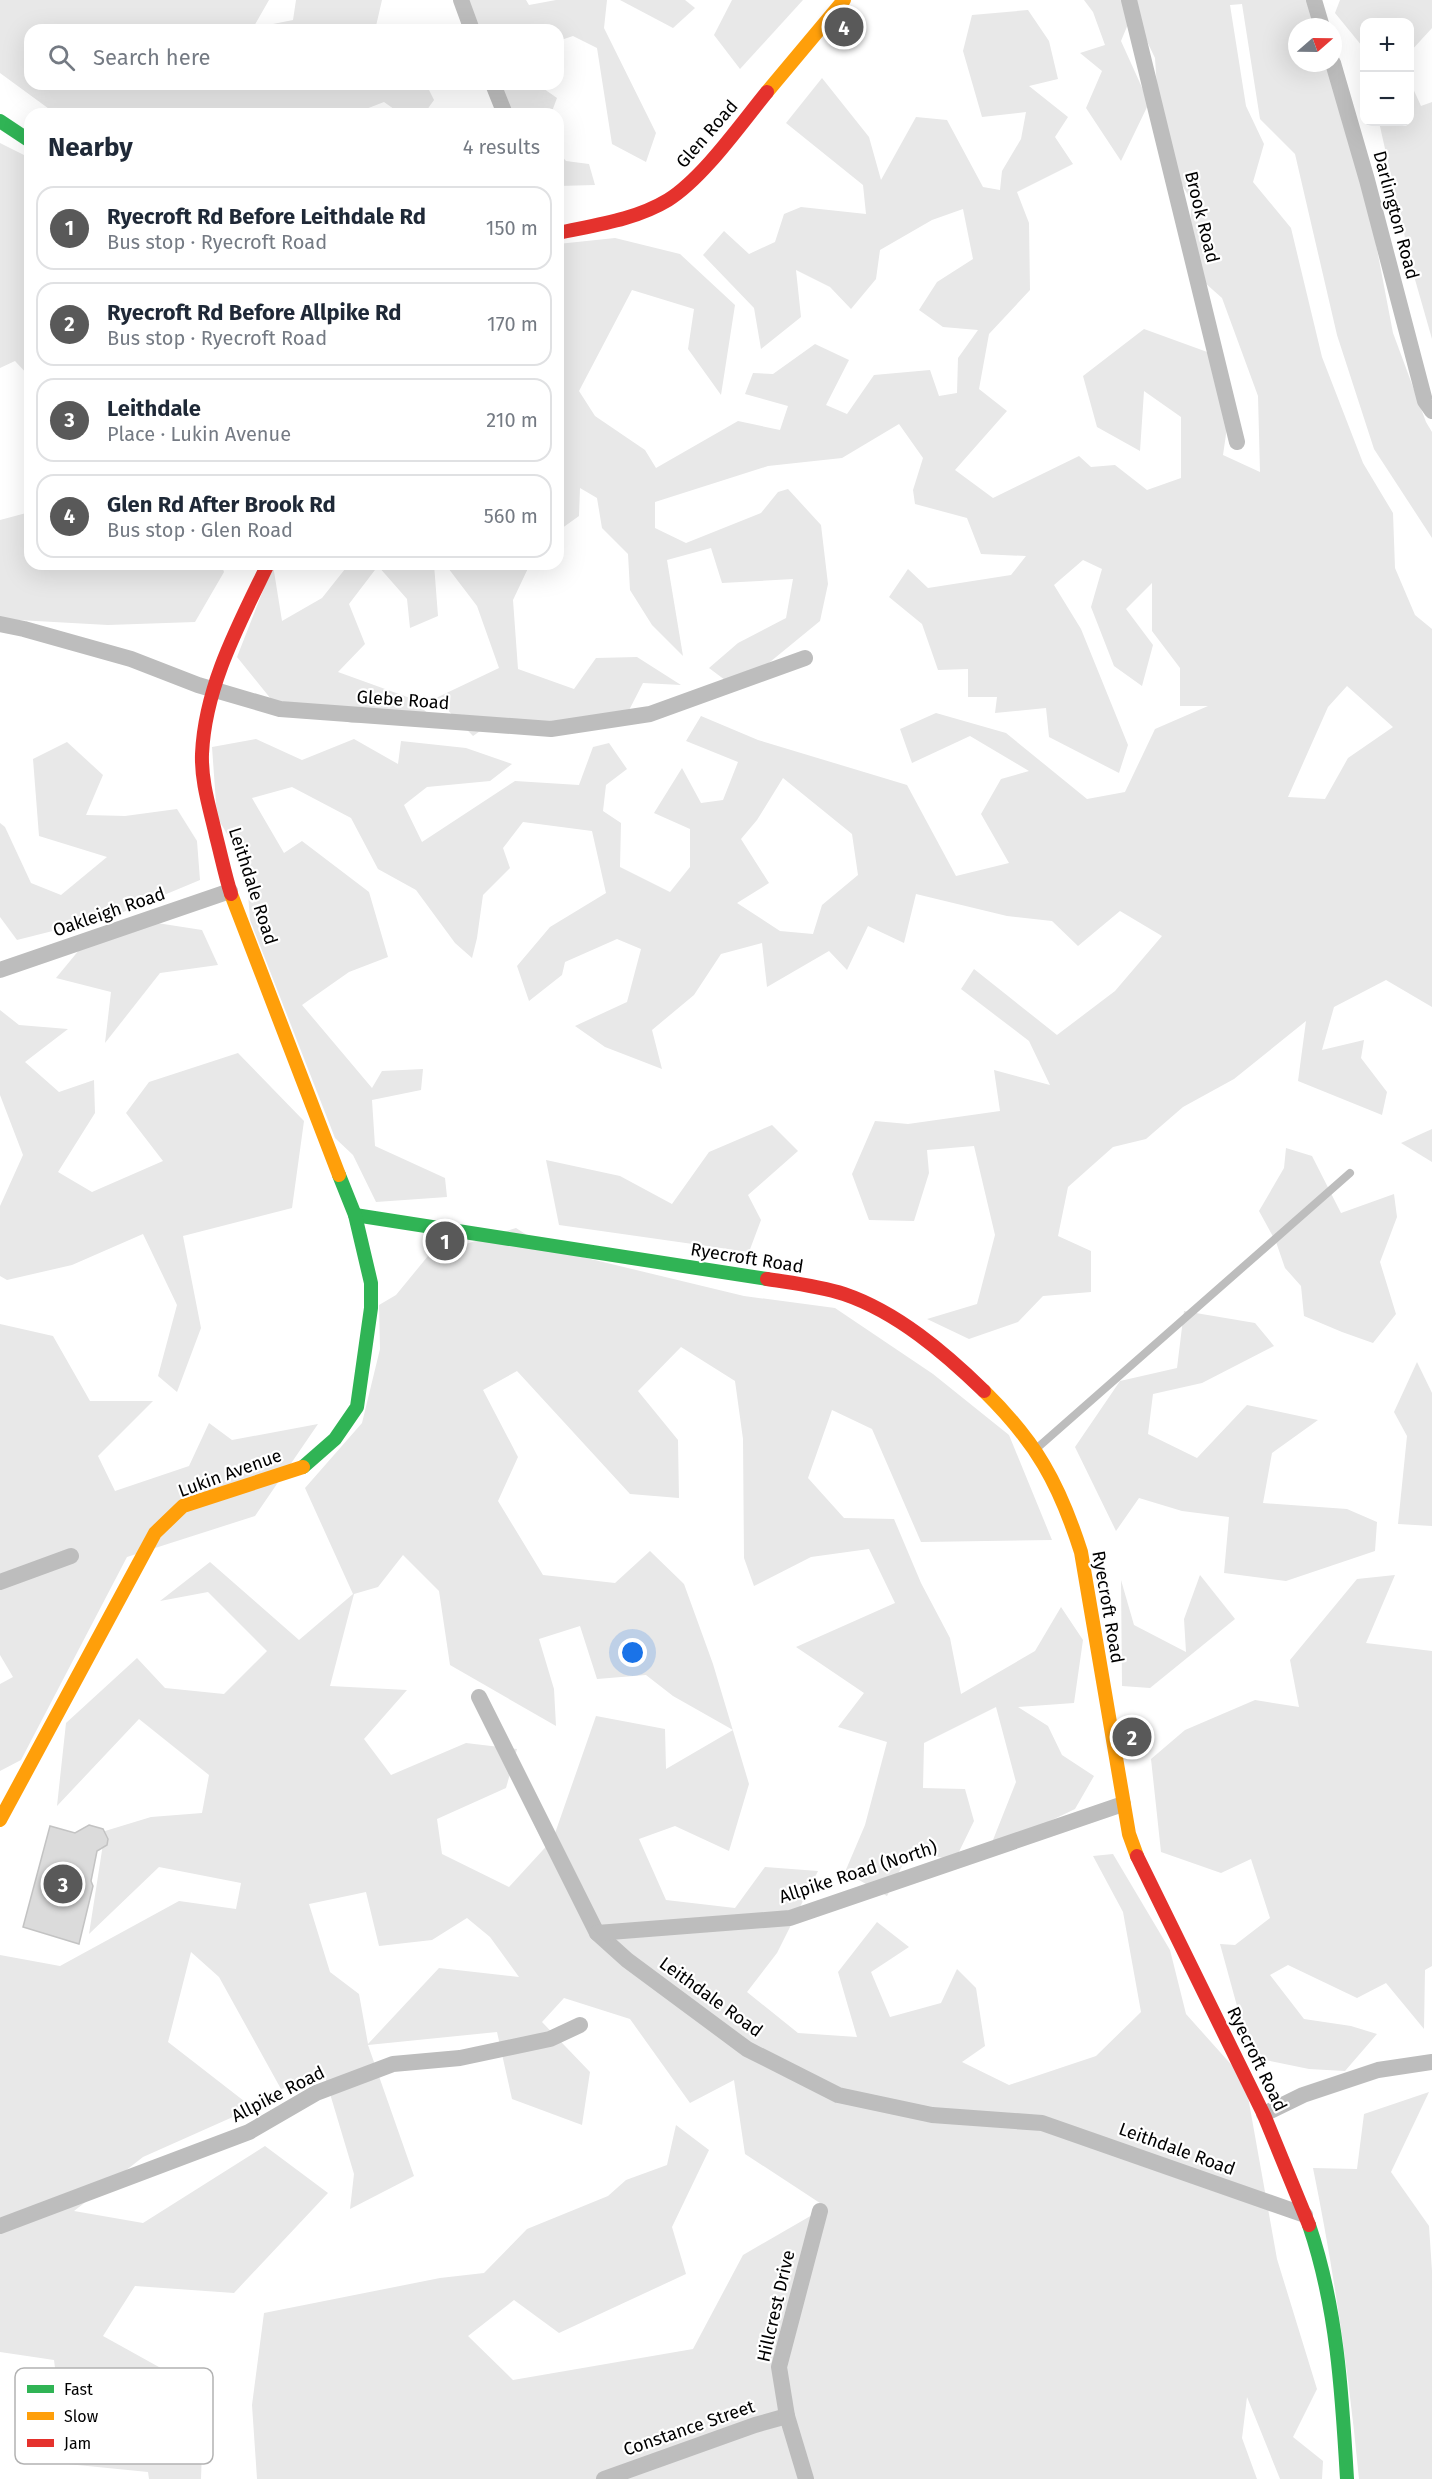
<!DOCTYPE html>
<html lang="en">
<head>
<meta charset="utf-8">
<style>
  :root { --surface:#fff; --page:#f2f2f3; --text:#1f2937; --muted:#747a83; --line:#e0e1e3; --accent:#595959 }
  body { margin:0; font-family:"Fira Sans",sans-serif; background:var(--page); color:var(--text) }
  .controls { position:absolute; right:18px; top:18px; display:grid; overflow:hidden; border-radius:12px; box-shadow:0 6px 24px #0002 }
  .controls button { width:54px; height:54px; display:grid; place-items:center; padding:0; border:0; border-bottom:2px solid var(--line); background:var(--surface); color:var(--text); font:30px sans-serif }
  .compass { position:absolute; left:1288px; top:18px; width:54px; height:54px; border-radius:50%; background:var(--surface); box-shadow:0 6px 24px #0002; rotate:70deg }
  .you { position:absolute; left:633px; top:1653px; width:21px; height:21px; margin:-15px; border:4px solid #fff; border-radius:50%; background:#1a73e8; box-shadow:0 0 0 9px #1a73e833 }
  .badge { display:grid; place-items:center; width:39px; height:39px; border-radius:50%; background:var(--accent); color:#fff; font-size:20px; font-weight:700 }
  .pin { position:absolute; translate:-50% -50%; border:3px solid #fff; box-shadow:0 2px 6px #0006 }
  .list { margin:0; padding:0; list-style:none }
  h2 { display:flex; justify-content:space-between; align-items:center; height:78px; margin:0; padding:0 24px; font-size:26px }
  h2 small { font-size:20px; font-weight:400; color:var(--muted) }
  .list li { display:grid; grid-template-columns:39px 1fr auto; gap:18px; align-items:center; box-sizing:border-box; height:84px; margin:0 12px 12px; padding:0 12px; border:2px solid var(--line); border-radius:18px }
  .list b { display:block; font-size:22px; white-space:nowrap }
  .list p { margin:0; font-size:20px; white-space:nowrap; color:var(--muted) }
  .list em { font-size:20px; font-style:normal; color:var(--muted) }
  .icon { flex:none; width:33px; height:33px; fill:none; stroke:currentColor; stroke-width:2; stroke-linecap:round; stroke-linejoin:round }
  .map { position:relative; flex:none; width:1432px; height:2479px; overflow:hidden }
  .search { position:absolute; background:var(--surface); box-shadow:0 6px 24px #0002; left:24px; top:24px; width:540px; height:66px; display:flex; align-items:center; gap:15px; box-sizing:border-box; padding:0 21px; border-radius:18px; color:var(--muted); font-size:22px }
  .panel { position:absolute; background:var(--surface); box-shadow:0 6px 24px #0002; left:24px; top:108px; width:540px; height:462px; border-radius:18px }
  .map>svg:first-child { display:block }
  .green { fill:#e8e8e8; fill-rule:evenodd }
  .building { fill:#dbdbdb; stroke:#c3c3c3; stroke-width:1.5 }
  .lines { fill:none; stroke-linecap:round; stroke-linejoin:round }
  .lane { stroke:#bdbdbd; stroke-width:8 }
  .street { stroke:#bdbdbd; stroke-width:16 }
  .fast { stroke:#30b455; stroke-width:14 }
  .slow { stroke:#ff9f0a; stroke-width:14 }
  .jam { stroke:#e5322d; stroke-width:14 }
  .labels { text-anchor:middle; stroke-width:4.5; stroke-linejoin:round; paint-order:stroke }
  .street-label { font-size:18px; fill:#000; stroke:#fff }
  .key { fill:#fff; stroke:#b2b2b2; stroke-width:1.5 }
  .key-label { font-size:16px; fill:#000 }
</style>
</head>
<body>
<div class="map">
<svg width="1432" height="2479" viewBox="0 0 1432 2479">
  <rect width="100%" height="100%" fill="#fff"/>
  <g class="green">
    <path d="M0,0H269L253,28L293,20L296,0H382L376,26L313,27L312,30H30V84H426L434,100L424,114H401L384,102L353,114H56L0,73Z"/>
    <path d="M467,0H526L529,5L556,0H607L604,28L656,133L646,162L612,144L597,48L573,36L558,41V30H476Z"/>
    <path d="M620,0H685L695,8L673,28Z"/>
    <path d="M732,0H803L740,69L714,35Z"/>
    <path d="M1084,0H1310L1318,27H1297V63H1329L1362,171L1393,333L1426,422L1432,432V538L1374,449L1337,335L1295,154L1260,119L1242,4L1230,5L1246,106L1264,144L1253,182L1291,228L1322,357L1363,463L1393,513L1395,568L1415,615L1432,629V1007L1386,980L1334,1007L1322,1050L1364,1040L1361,1058L1387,1092L1382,1115L1298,1081L1306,1021L1234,1079L1183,1107L1146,1139L1113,1147L1068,1187L1058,1236L1091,1251V1292L1043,1296L1018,1322L969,1339L927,1319L977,1304L995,1235L974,1146L927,1150L929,1173L914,1221L869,1220L852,1174L875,1121L908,1124L1000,1111L994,1070L1050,1085L1029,1041L961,989L974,969L1057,1035L1115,991L1162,936L1120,911L1078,946L1052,921L1007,916L916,894L904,943L868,926L847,970L829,951L767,987L762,943L721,954L694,995L652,1030L662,1069L605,1047L575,1026L627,1002L641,949L617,939L565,962L562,975L529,1001L517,966L550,927L606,893L592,831L523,822L503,848L510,868L483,895L477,938L472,958L455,943L416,890L378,869L351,818L292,787L252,798L284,853L302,841L369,892L388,957L349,972L302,1005L372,1088L382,1071L423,1069L421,1090L372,1100L375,1146L445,1178L447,1197L376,1202L353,1155L335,1138L250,920L246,866L217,817L212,747L256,739L302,760L354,739L398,764L401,741L466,748L512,764L490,781L427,787L404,805L422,842L515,781L579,785L593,747L609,743L627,769L606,785L603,811L621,823L620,867L670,892L690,867V829L654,813L682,768L701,803L723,800L738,762L686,741L701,716L758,740L907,785L956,876L1009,863L981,814L1001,779L1029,771L970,736L912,763L900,729L936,713L1006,733L1087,799L1125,792L1155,729L1208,706H1180V668L1152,631V583L1126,609L1153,645L1142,686L1114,666L1091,607L1102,569L1083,560L1054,585L1081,629L1128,745L1119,773L1049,737L1046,708L995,713L997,697H968V669L938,670L922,624L889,597L908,569L928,588L1011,575L1026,556L981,554L967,518L915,504L913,490L923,458L899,424L842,458L768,466L655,502V528L686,543L761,513L778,492L788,489L821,525L828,584L820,621L737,689L709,668L738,643L786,618L793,579L722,583L711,548L667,560L683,656L652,625L630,590L628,554L602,528L597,498L580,488L579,516L558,531V244L615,238L680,254L735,305L721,395L688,349L694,309L632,290L579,391L595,416L645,450L656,468L738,421L780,430L788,406L745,394L753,373L773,374L815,344L849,360L826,405L847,414L874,375L930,370L939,396L957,393L958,358L978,330L943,327L919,310L937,282L973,259L963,209L932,220L880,250L876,279L851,309L830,287L796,270L801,317L761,349L754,308L703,255L724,231L749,254L775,242L784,214L801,207L866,214L863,185L786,123L822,78L869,137L881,180L916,117L947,120L983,187L1000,190L1002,171L1021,139L1026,112L982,117L963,51L972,15L1028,10L1049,41L1058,79L1029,86L1068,117L1055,137L1073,164L1017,192L1029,223L1030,290L989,334L979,389L1007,411L955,470L993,498L1079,456L1091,467L1115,465L1147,490L1181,478V417L1144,391L1140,451L1097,427L1083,376L1144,329L1221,357L1232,393L1223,455L1260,472L1258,396L1222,298L1186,266L1192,202L1161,149L1155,58L1133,12L1121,41L1149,103L1121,161L1086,108L1102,71L1080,53L1105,45L1093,12ZM1347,686L1393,727L1348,758L1325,799L1288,797L1328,707ZM783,778L852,834L858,875L822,905L813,934L780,931L737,903L769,883L741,839L757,820Z"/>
    <path d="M1340,0H1432V28L1410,52V22H1364V57L1362,46L1335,13Z"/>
    <path d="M1410,82L1421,106L1432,102V339L1412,269L1379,122H1410Z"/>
    <path d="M494,84H537L557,98L551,114H507Z"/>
    <path d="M0,143L30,158V377L15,361L0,368Z"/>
    <path d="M558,152L566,161L589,164L595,185L558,186Z"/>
    <path d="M30,512V564H221L224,572L195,622L108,625L0,619V520Z"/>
    <path d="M349,564H434L438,616L410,628L407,599L378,566L349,604L365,644L338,672L410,698L437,721L352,723L275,704L237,657L273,565L282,621L322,598Z"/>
    <path d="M445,564H530L513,600L518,669L574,689L596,658L637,657L681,685L643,683L625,718L555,731L499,718L473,736L436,698L499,668L477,606Z"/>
    <path d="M67,742L103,775L86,815L125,816L177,809L197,841L200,880L116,915L17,940L0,917V823L5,827L31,883L61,895L107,857L39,836L33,759Z"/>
    <path d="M157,923L202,930L218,965L160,973L105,1043L111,992L56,978L89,938Z"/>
    <path d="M0,1010L19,1025L68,1029L25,1062L59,1092L94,1080L95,1113L58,1172L92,1192L163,1161L126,1113L149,1082L238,1053L304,1121L292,1208L183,1236L201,1328L177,1392L158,1376L177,1305L143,1234L72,1265L7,1280L0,1276V1206L23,1155L0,1095Z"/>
    <path d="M772,1125L798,1151L748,1195L761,1220L749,1252L559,1225L546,1160L620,1176L672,1204L709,1152Z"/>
    <path d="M1432,1129V1162L1401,1143Z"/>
    <path d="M1286,1148L1312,1156L1341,1213L1394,1194L1397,1217L1380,1262L1396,1314L1373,1343L1342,1332L1304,1316L1301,1286L1285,1268L1276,1242L1259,1211L1284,1168Z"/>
    <path d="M516,1228L549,1249L744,1296L835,1308L933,1374L1009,1435L1052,1540L921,1542L872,1429L832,1410L808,1478L844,1518L894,1519L921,1583L950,1638L961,1694L1035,1651L1061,1607L1083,1640L1074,1703L1018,1707L1048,1726L1062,1755L1094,1776L1075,1809L989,1850L1016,1782L996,1707L924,1743L923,1788L965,1789L974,1821L955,1860L909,1852L887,1896L845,1872L865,1825L887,1742L838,1727L864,1693L796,1647L895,1603L869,1549L811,1557L754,1586L744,1558L743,1439L735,1381L681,1347L638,1391L678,1440L679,1498L630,1494L517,1371L483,1390L518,1457L498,1501L543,1575L615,1583L650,1551L684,1584L713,1664L749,1784L729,1851L675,1826L639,1839L666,1900L735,1908L765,1867L818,1871L777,1953L747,1992L798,2033L857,2037L838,1972L877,1922L909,1947L871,1972L890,2017L941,2003L957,1969L976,1988L985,2046L962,2062L1009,2085L1096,2056L1141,2012L1123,1912L1093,1856L1113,1854L1170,1950L1186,2014L1245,2080L1277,2259L1317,2389L1293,2437L1323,2461L1322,2479H1280L1247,2397L1242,2438L1257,2479H257L252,2405L264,2313L440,2278L484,2273L527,2229L608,2196L626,2180L667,2165L676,2125L709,2150L672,2227L686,2274L559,2333L514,2300L468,2336L513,2380L693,2349L743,2255L826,2207L745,2154L734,2080L690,2103L630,2019L564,1998L542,2022L590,2072L582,2125L512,2099L497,2032L368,2045L414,2176L350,2209L354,2174L325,2077L281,2089L219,1977L191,1952L168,2042L253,2108L143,2157L74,2211L143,2223L265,2146L328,2193L234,2293L135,2286L103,2336L204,2392L201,2479H149L148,2472L57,2463L62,2422L54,2360L0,2352V1955L60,1966L179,1901L236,1909L241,1883L159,1867L89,1934L105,1831L151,1817L202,1813L209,1775L139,1719L57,1806L66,1723L137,1658L165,1688L224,1694L267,1651L208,1592L160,1601L210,1562L299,1640L353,1594L305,1488L362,1423L380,1349L379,1305L396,1295L428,1256ZM403,1555L439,1591L450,1665L556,1726L554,1689L539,1639L580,1626L597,1679L646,1675L673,1696L733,1730L666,1769L665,1729L596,1716L553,1839L509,1887L442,1854L437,1819L506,1788L517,1749L466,1743L391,1775L364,1739L407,1690L330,1686L354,1594L378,1587ZM366,1892L379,1946L432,1940L467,1918L490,1937L519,1977L439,1968L368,2044L359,1994L330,1972L309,1904Z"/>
    <path d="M1184,1311L1255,1323L1274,1346L1202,1383L1153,1394L1148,1434L1197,1458L1247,1405L1318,1420L1272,1453L1263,1503L1347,1509L1377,1522L1375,1551L1286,1581L1224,1573L1229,1517L1182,1511L1139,1498L1116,1531L1075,1447L1120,1381L1177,1368Z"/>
    <path d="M0,1324L53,1336L90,1401H153L98,1456L115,1491L189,1466L209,1423L232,1440L318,1424L255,1516L127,1557L21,1760L0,1771V1684L13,1677L0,1655Z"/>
    <path d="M1417,1362L1432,1393V1526L1398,1524L1407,1436L1394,1412Z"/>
    <path d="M1200,1575L1235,1619L1150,1688L1122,1686L1121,1580L1134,1625L1186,1652L1184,1619Z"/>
    <path d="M1395,1575L1366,1643L1432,1651V1966L1425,1970L1424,2029L1386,1983L1357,1998L1288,1965L1270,1975L1304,2019L1351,2026L1377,2034L1345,2071L1309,2069L1251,2057L1220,1944L1235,1945L1270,1918L1251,1859L1221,1873L1161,1852L1151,1759L1185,1730L1255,1700L1299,1707L1290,1660L1357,1579Z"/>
    <path d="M1429,2092L1391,2172L1429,2226L1432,2271V2479H1359C1349,2374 1334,2271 1313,2168L1357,2169L1364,2114Z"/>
  </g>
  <path class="building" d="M89,1825L103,1829L108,1839L107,1845L97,1851L91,1881L93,1886L79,1944L23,1927L50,1826L75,1833Z"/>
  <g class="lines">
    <path class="lane" d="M1036,1449L1350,1173"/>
    <g class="street">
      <path d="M461,0L472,30"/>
      <path d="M1129,0L1237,442"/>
      <path d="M1314,0L1322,27"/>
      <path d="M1333,63L1367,180L1425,401L1432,411"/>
      <path d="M493,84L505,114"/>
      <path d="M0,624L24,629L131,659L198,685L280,709L551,729L650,714L805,658"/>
      <path d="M0,970L230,891"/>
      <path d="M0,1582L71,1556"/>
      <path d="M479,1697L597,1933L627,1960L747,2049L838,2095L932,2115L1042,2123L1305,2215"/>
      <path d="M597,1933L790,1918L1123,1804"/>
      <path d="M1264,2114L1303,2095L1378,2070L1432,2062"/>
      <path d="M0,2226L249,2132L316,2093L393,2064L460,2058L550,2039L580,2025"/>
      <path d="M604,2479L755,2425L787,2416"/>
      <path d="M806,2479L787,2416L779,2367L820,2211"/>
    </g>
    <g class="fast">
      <path d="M0,121L30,141"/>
      <path d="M355,1215L767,1279"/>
      <path d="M303,1467L335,1439L357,1407L371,1308V1283L355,1215L339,1175"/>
      <path d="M1309,2225C1337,2307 1342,2393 1347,2479"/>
    </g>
    <g class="slow">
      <path d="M767,92L844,0"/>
      <path d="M231,894L339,1175"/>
      <path d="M984,1391C1036,1442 1059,1483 1081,1552L1129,1834L1137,1856"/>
      <path d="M0,1820L155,1533L183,1506L303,1467"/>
    </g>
    <g class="jam">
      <path d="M558,233C595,225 635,220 668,200C703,178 740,125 767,92"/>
      <path d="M231,894C225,875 221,855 216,836C210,809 201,782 202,754C205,686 239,624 268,564"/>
      <path d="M767,1279C792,1283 819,1286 844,1294C897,1312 945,1353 984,1391"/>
      <path d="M1137,1856L1264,2115L1309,2225"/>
    </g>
  </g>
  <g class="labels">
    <g class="street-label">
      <text transform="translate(707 134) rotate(-49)" y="6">Glen Road</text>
      <text transform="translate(1396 215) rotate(75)" y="6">Darlington Road</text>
      <text transform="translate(1202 217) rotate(76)" y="6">Brook Road</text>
      <text transform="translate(403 700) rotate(4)" y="6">Glebe Road</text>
      <text transform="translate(253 886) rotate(72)" y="6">Leithdale Road</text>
      <text transform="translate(109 912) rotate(-19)" y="6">Oakleigh Road</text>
      <text transform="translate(747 1258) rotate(9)" y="6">Ryecroft Road</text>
      <text transform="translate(230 1473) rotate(-20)" y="6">Lukin Avenue</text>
      <text transform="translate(1108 1607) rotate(80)" y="6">Ryecroft Road</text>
      <text transform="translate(858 1872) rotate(-18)" y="6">Allpike Road (North)</text>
      <text transform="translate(711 1997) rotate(36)" y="6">Leithdale Road</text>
      <text transform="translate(1257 2059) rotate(64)" y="6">Ryecroft Road</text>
      <text transform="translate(278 2094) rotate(-27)" y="6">Allpike Road</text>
      <text transform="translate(1177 2149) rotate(20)" y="6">Leithdale Road</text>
      <text transform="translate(776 2306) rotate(-77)" y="6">Hillcrest Drive</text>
      <text transform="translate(689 2428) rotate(-19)" y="6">Constance Street</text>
    </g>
  </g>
  <rect x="15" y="2368" width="198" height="96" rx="9" class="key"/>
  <rect x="27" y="2385" width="27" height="8" fill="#30b455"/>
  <rect x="27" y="2412" width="27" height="8" fill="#ff9f0a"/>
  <rect x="27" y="2439" width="27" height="8" fill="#e5322d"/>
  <g class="key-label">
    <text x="64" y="2395">Fast</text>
    <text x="64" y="2422">Slow</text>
    <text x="64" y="2449">Jam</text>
  </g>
</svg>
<div class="controls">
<button>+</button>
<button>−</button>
</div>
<svg class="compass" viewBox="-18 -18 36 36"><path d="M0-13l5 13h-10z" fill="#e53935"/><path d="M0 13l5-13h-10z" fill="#747a83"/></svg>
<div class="you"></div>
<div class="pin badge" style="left:445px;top:1241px">1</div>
<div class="pin badge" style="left:1132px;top:1737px">2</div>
<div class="pin badge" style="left:63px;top:1884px">3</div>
<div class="pin badge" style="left:844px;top:27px">4</div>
<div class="search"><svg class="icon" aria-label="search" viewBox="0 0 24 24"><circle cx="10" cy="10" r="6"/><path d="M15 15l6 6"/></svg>Search here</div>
<section class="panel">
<h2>Nearby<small>4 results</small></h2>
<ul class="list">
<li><span class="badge">1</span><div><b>Ryecroft Rd Before Leithdale Rd</b><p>Bus stop · Ryecroft Road</p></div><em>150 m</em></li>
<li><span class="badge">2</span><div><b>Ryecroft Rd Before Allpike Rd</b><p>Bus stop · Ryecroft Road</p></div><em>170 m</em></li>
<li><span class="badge">3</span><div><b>Leithdale</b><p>Place · Lukin Avenue</p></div><em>210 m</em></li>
<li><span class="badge">4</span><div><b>Glen Rd After Brook Rd</b><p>Bus stop · Glen Road</p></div><em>560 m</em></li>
</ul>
</section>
</div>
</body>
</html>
